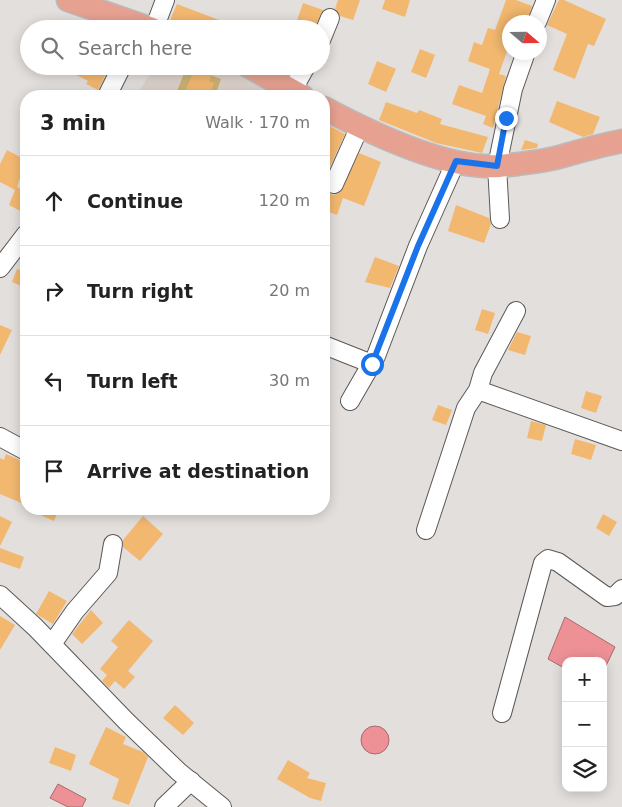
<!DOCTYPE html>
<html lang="en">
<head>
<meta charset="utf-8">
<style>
  :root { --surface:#fff; --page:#f6f6f6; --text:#222; --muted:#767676; --line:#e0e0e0 }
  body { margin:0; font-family:"DejaVu Sans",sans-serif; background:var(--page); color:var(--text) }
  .controls { position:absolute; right:15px; bottom:15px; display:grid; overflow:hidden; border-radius:10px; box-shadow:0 2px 12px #0003 }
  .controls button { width:45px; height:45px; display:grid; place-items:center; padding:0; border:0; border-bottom:1px solid var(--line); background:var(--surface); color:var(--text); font:25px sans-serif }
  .compass { position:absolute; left:502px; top:15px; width:45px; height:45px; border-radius:50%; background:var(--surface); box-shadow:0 2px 12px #0003; rotate:110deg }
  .stop { position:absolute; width:15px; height:15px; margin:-11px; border:4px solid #1a73e8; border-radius:50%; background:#fff }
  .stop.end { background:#1a73e8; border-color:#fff; box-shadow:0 1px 5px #0008 }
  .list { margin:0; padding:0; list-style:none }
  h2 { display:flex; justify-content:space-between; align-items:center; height:65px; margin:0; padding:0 20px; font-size:21px }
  h2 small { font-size:16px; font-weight:400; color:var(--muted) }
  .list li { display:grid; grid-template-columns:32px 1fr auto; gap:15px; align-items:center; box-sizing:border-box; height:90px; padding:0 20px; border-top:1px solid var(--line) }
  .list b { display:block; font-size:19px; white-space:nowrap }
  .list em { font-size:16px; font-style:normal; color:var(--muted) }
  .icon { flex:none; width:28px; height:28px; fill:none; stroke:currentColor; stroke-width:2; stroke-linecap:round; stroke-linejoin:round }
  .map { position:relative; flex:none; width:622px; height:807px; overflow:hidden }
  .search { position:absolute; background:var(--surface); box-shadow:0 2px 12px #0003; left:20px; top:20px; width:310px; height:55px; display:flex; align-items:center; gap:12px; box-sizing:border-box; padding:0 18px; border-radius:28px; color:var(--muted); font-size:19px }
  .panel { position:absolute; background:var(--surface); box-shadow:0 2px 12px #0003; left:20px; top:90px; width:310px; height:425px; border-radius:20px }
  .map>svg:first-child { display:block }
  .built { fill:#dcd2cb }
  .green { fill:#ccb372 }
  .water { fill:#ed9197; stroke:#aa696d }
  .building { fill:#f3b870 }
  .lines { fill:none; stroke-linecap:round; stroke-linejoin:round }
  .minor-casing { stroke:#5b5856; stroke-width:20 }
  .major-casing { stroke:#bbb; stroke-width:25 }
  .minor { stroke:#fff; stroke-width:18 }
  .major { stroke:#e6a191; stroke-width:22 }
  .route { stroke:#1a73e8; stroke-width:6 }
</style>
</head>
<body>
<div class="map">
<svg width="622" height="807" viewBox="0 0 622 807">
  <rect width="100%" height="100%" fill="#e3dfdd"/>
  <path class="built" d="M155,66H230L291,96H136Z"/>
  <path class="green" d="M187,66L221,79L215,96H175Z"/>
  <g class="water">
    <path d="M565,617L615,647L603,672V661H566V669L548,659Z"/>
    <circle cx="375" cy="740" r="14"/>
    <path d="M58,784L86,799L82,807H68L50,798Z"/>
  </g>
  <g class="building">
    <path d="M338,0H360L353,20L340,16L335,9Z"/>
    <path d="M385,0H410L405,17L382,9Z"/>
    <path d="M506,0H516L532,6L527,22H510V43L499,74L506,76L493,128L483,124L486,116L452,104L459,85L482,93L490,69L468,61L474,42L482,45L488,28L495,30Z"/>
    <path d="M559,0H564L606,19L594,46L588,44L575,79L553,70L567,34L547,25Z"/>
    <path d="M303,3L323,10L314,29H294Z"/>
    <path d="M177,4L240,28V29H184L169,23Z"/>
    <path d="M420,49L435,55L426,78L411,72Z"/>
    <path d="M377,61L396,69L386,92L368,84Z"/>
    <path d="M59,66H110L98,90L86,84L88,81Z"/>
    <path d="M196,66H207L214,69L209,81L214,83L209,96H183Z"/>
    <path d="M557,101L600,117L593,134L583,137L549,122Z"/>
    <path d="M386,102L417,113L419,110L442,119L440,124L488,137L482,153L436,143L379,120Z"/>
    <path d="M324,123L345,134L329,169L324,167Z"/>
    <path d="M525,140L538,144L537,148L521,150Z"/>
    <path d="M7,150L26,160L17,187L26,192V214L9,205L15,190L0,182V164Z"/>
    <path d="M359,153L381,162L364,206L343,198L337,215L324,210V190L334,195L340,192Z"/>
    <path d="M456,205L489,218L491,224L484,243L448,231Z"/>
    <path d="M375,257L399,266L390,288L365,282Z"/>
    <path d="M17,269L26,272V288L12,282Z"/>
    <path d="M482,309L495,313L488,334L475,330Z"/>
    <path d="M0,325L12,330L0,355Z"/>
    <path d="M517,332L531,336L525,355L508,350Z"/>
    <path d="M586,391L602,396L596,413L581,408Z"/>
    <path d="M438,405L452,410L446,425L432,420Z"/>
    <path d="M531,421L546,425L542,441L527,438Z"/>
    <path d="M575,439L596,445L591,460L571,454Z"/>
    <path d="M6,454L26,463V505L0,494V458L4,460Z"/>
    <path d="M27,509H59L54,521Z"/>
    <path d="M603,514L617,522L609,536L596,528Z"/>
    <path d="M0,516L12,522L0,546Z"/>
    <path d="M143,516L163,534L140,561L123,547V540Z"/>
    <path d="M0,548L24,557L20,569L0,562Z"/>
    <path d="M49,591L67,601L53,624L36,614Z"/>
    <path d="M91,610L103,623L82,644L72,634Z"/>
    <path d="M0,616L15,625L0,650Z"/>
    <path d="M129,620L153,641L128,671L135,677L124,689L115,681L109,688L102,681L107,675L100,669L118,647L111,641Z"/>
    <path d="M175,705L194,723L183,735L163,718Z"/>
    <path d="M106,727L126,737L123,744L143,752L148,757L129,805L112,799L119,779L89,764Z"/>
    <path d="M55,747L76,755L71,771L49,763Z"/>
    <path d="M288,760L310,773L307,778L326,783L321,801L310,798L277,779Z"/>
  </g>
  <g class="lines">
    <defs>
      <g id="minor">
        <path d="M537,22L546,0"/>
        <path d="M154,29L165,0"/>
        <path d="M321,40L330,18"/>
        <path d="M292,91L306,66"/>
        <path d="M107,96L122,66"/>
        <path d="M324,178L334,184L360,126"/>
        <path d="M500,219L497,166L513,89L526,52"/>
        <path d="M0,268L26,234"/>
        <path d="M324,345L372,364"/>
        <path d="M478,390L622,441"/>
        <path d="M350,401L376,356L418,246L456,161"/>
        <path d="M0,437L26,451"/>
        <path d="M426,530L466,408L478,390L483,373L516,311"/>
        <path d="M0,595L35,627L126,721L179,772L222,807"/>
        <path d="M52,644L75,611L108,573L113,544"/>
        <path d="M502,713L543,563L548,559L558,562L607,597L615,596L622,589"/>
        <path d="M164,807L191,781"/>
      </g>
      <g id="major">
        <path d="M68,0L152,29"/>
        <path d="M248,66L302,96"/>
        <path d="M324,108C369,132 447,170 499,166C519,164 541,162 559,157C580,151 601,145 622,141"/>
      </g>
    </defs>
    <use href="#minor" class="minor-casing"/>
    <use href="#major" class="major-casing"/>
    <use href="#minor" class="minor"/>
    <use href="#major" class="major"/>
  </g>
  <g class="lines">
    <path class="route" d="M372,364L418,246L456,161L497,166L506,118"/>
  </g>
</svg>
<div class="controls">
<button>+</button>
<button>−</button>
<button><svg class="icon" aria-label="layers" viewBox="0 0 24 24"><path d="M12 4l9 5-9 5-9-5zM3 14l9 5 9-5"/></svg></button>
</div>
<svg class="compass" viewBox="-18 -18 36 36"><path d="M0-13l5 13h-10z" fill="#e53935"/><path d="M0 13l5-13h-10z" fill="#767676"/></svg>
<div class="stop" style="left:372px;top:364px"></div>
<div class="stop end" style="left:506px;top:118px"></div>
<div class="search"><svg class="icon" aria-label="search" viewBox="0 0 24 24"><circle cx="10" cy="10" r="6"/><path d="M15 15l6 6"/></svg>Search here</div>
<section class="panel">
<h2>3 min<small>Walk · 170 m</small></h2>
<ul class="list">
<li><svg class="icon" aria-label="ahead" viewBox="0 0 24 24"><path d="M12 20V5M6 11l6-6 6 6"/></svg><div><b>Continue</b></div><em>120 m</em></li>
<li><svg class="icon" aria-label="right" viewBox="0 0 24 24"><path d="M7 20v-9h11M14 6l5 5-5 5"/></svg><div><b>Turn right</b></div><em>20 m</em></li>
<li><svg class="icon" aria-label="left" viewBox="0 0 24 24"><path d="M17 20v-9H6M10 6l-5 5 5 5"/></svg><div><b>Turn left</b></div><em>30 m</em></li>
<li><svg class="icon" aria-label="arrive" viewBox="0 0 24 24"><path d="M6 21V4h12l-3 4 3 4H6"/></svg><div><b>Arrive at destination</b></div></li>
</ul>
</section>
</div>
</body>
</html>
